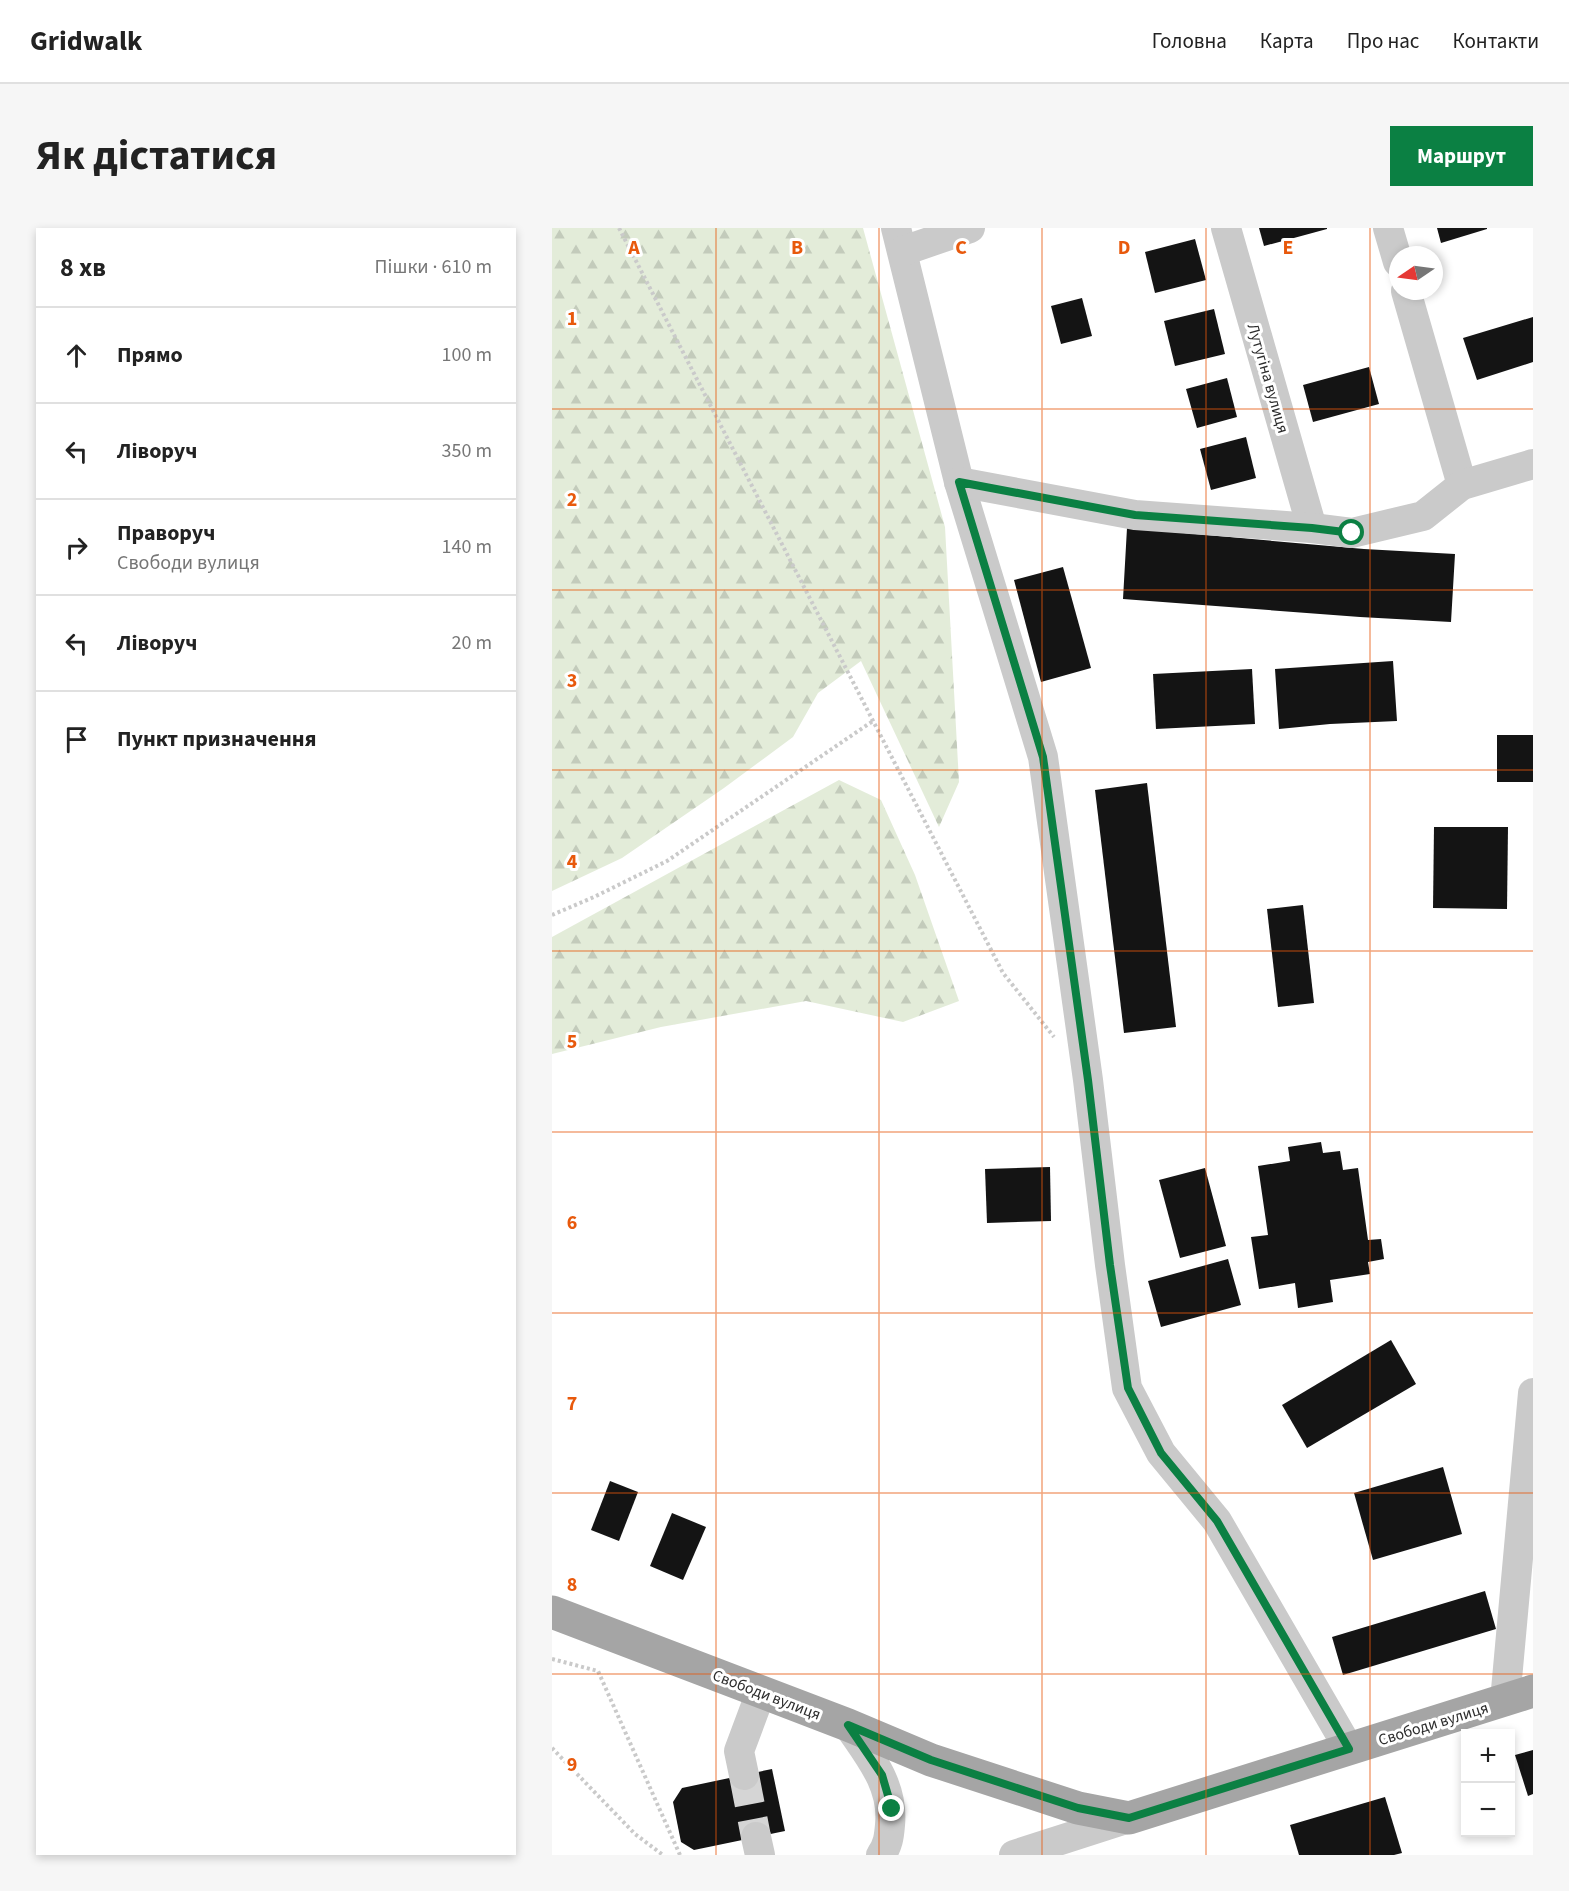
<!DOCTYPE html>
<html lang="uk">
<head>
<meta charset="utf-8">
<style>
  :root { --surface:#fff; --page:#f6f6f6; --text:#222; --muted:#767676; --line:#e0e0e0; --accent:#0b8043 }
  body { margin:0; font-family:"Source Sans 3",sans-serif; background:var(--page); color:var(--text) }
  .controls { position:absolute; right:18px; bottom:18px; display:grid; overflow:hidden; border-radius:0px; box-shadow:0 3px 9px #0003 }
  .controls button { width:54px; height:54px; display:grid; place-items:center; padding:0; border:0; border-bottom:2px solid var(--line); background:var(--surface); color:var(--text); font:30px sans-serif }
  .compass { position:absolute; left:837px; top:18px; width:54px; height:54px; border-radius:50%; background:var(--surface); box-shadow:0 3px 9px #0003; rotate:257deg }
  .stop { position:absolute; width:18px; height:18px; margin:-14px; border:4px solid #0b8043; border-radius:50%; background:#fff }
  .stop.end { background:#0b8043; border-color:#fff; box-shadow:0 2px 6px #0008 }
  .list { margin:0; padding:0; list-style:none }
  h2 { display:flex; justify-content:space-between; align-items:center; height:78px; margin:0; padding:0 24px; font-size:26px }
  h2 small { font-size:20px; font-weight:400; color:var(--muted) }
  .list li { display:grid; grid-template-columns:39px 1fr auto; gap:18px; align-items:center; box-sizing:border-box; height:96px; padding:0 24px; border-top:2px solid var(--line) }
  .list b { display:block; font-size:22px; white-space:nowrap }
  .list p { margin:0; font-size:20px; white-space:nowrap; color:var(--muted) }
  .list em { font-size:20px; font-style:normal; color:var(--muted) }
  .icon { flex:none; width:33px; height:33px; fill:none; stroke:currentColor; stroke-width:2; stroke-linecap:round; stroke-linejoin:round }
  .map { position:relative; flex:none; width:981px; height:1627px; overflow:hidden; border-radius:0px }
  header { display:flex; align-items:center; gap:36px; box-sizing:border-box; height:84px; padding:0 30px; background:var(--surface); border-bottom:2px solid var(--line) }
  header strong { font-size:28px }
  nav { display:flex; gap:33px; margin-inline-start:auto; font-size:21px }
  .intro { display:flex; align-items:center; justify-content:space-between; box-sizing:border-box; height:144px; padding:0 36px }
  h1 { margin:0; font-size:42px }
  .button { padding:15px 27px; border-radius:0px; background:var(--accent); color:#fff; font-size:21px; font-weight:700 }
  main { display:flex; gap:36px; padding:0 36px }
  aside { flex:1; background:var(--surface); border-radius:0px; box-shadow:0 3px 9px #0003 }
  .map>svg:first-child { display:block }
  .forest { fill:url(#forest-firs) }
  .building { fill:#141414 }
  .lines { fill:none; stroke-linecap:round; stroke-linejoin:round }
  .minor-tunnel { stroke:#d5d5d5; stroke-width:30; stroke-dasharray:30 15; stroke-linecap:butt }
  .path { stroke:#cacaca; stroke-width:4; stroke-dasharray:3 3; stroke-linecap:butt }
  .minor { stroke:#cacaca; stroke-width:30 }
  .major { stroke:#a5a5a5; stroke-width:33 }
  .route { stroke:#0b8043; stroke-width:8 }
  .grid { fill:none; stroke:#e8590c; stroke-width:1.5; stroke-opacity:0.55 }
  .labels { text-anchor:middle; stroke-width:6; stroke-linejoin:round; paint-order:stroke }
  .street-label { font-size:16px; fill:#2d2d2d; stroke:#fff }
  .grid-label { font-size:20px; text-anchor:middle; font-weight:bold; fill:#e8590c; stroke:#fff; stroke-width:6; stroke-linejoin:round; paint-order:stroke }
</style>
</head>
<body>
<header>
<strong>Gridwalk</strong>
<nav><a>Головна</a><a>Карта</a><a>Про нас</a><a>Контакти</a></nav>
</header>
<div class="intro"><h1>Як дістатися</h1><a class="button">Маршрут</a></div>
<main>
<aside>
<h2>8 хв<small>Пішки · 610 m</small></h2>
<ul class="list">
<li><svg class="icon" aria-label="ahead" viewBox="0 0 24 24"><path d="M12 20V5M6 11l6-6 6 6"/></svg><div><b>Прямо</b></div><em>100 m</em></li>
<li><svg class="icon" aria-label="left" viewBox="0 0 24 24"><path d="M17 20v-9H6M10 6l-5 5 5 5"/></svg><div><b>Ліворуч</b></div><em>350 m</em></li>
<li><svg class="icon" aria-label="right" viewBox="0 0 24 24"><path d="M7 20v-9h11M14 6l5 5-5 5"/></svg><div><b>Праворуч</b><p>Свободи вулиця</p></div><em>140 m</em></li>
<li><svg class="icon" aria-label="left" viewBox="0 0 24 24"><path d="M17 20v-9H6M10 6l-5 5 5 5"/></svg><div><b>Ліворуч</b></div><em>20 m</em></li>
<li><svg class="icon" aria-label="arrive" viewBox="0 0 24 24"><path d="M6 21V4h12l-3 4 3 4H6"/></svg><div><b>Пункт призначення</b></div></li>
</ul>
</aside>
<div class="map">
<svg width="981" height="1627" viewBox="0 0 981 1627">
  <defs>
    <pattern id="forest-firs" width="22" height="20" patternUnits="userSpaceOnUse" patternTransform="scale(1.5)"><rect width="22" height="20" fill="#e3ecd9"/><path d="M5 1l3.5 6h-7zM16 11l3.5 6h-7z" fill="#c3cbbb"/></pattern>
  </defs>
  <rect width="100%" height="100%" fill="#fff"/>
  <g class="forest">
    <path d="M0,0H311L393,299L407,554L387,599L309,433L266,465L241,509L172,560L70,630L0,663Z"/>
    <path d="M287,552L329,572L363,647L407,773L351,794L254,773L109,799L0,826V709Z"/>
  </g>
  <g class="building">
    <path d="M707,0H775V1L712,18Z"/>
    <path d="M885,0H935V1L889,15Z"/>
    <path d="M643,11L654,52L603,65L593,24Z"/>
    <path d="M530,70L540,108L509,116L499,78Z"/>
    <path d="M662,81L673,126L623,138L612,93Z"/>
    <path d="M981,89V134L925,152L911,110Z"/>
    <path d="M817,139L827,176L761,194L751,157Z"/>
    <path d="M675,150L685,189L645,200L634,161Z"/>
    <path d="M694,209L704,250L659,262L648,221Z"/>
    <path d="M575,300L812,321L903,326L899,394L808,389L571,371Z"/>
    <path d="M511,339L539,440L489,454L462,352Z"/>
    <path d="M841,433L845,493L778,496L727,501L723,441Z"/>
    <path d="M700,441L703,496L604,501L601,446Z"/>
    <rect x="945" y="507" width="36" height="47"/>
    <path d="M595,555L624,799L572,805L543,562Z"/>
    <path d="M882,599H956L955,681L881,680Z"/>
    <path d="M751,677L762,775L726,779L715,681Z"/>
    <path d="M769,914L771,925L788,923L791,942L806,940L816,1012L829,1011L832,1031L816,1034L818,1046L778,1052L781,1074L746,1080L743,1055L707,1061L699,1009L716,1007L706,938L738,933L736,919Z"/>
    <path d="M498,939L499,993L435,995L433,941Z"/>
    <path d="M653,940L674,1018L628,1030L607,952Z"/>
    <path d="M676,1031L689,1077L609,1099L596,1053Z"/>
    <path d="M839,1112L864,1156L755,1220L730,1177Z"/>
    <path d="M891,1239L910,1306L821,1332L802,1265Z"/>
    <path d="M58,1253L86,1264L67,1313L39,1302Z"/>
    <path d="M120,1285L154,1299L131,1352L98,1338Z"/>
    <path d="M933,1363L944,1401L791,1447L780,1409Z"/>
    <path d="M981,1522V1566L976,1568L963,1527Z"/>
    <path d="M220,1541L233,1603L142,1622L129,1614L121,1574L130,1560Z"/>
    <path d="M833,1569L850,1625L842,1627H747L738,1597Z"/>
  </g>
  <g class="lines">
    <path class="minor-tunnel" d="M192,1547L204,1609"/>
    <g class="path">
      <path d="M67,0L451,745L502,809"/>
      <path d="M0,687L42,669L115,633L321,493"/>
      <path d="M0,1431L46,1443L128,1627"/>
      <path d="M0,1520L83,1606L111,1627"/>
    </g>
    <g class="minor">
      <path d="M344,0L407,254L491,529L536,852L558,1037L575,1160L609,1225L665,1293L797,1521"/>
      <path d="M674,0L760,300"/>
      <path d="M836,0L846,34"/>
      <path d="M351,23L418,0"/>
      <path d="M854,63L910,257"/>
      <path d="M407,254L583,287L760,300L800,305L871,288L910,257L981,236"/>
      <path d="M953,1473L981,1165"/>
      <path d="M296,1497C317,1528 342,1557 338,1597C337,1609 336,1617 329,1627"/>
      <path d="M192,1547L187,1523L209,1464"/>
      <path d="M204,1609L208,1627"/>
      <path d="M462,1627L577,1590"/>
    </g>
    <path class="major" d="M0,1384L296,1497L379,1532L526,1580L577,1590L981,1463"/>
  </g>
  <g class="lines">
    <path class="route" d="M340,1581L330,1547L296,1497L379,1532L526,1580L577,1590L797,1521L665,1293L609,1225L576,1160L558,1037L536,852L491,529L407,254L583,287L760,300L800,305"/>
  </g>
  <path class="grid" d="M164,0V1627M327,0V1627M490,0V1627M654,0V1627M818,0V1627M0,181H981M0,362H981M0,542H981M0,723H981M0,904H981M0,1085H981M0,1265H981M0,1446H981"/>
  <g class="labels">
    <g class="street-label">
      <text transform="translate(717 150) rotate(74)" y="6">Лутугіна вулиця</text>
      <text transform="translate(215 1466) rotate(21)" y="6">Свободи вулиця</text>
      <text transform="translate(881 1495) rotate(-17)" y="6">Свободи вулиця</text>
    </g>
  </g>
  <g class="grid-label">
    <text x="82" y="26">A</text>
    <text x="245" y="26">B</text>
    <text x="409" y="26">C</text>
    <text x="572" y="26">D</text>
    <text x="736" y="26">E</text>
    <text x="20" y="97">1</text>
    <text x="20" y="278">2</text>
    <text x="20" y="459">3</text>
    <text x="20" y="640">4</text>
    <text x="20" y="820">5</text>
    <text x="20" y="1001">6</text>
    <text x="20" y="1182">7</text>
    <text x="20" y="1363">8</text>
    <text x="20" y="1543">9</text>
  </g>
</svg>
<div class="controls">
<button>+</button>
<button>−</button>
</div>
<svg class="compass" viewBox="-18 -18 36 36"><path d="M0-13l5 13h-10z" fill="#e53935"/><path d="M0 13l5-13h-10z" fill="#767676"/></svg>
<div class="stop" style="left:800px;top:305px"></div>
<div class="stop end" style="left:340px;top:1581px"></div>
</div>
</main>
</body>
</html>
